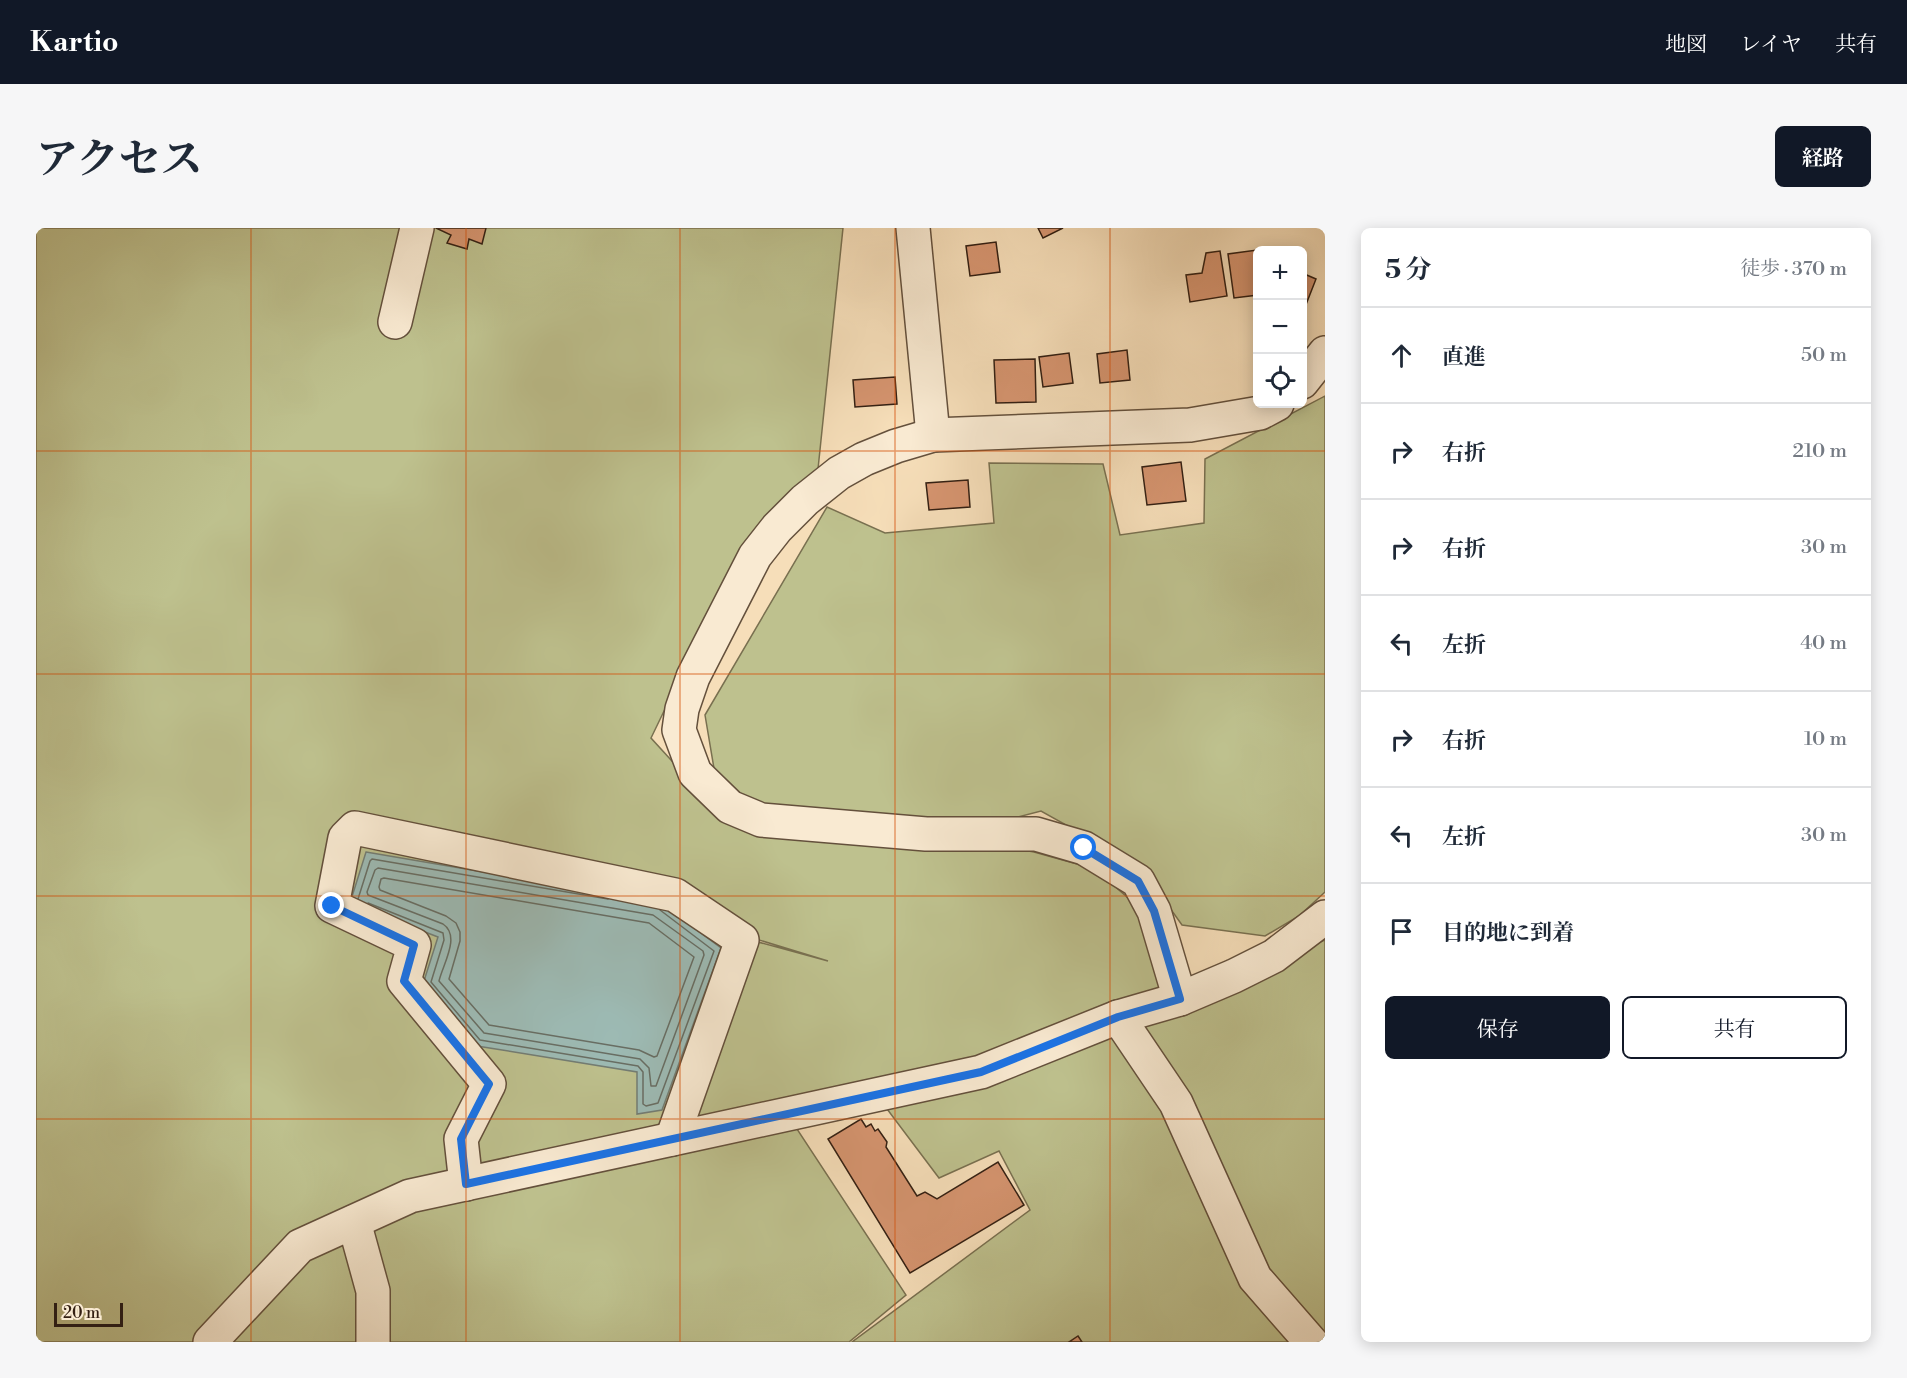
<!DOCTYPE html>
<html lang="ja">
<head>
<meta charset="utf-8">
<style>
  :root { --surface:#fff; --page:#f6f6f7; --text:#1f2937; --muted:#747a83; --line:#e0e1e3; --accent:#111827 }
  body { margin:0; font-family:"Libre Bodoni","Noto Serif JP",serif; background:var(--page); color:var(--text) }
  .controls { position:absolute; right:18px; top:18px; display:grid; overflow:hidden; border-radius:9px; box-shadow:0 3px 15px #0003 }
  .controls button { width:54px; height:54px; display:grid; place-items:center; padding:0; border:0; border-bottom:2px solid var(--line); background:var(--surface); color:var(--text); font:30px sans-serif }
  .scale { position:absolute; left:18px; bottom:15px; width:69px; box-sizing:border-box; padding-left:6px; border:3px solid #342013; border-top:0; font-size:16px; line-height:21px; white-space:nowrap; color:#342013; -webkit-text-stroke:4px #f9ead2; paint-order:stroke }
  .stop { position:absolute; width:18px; height:18px; margin:-14px; border:4px solid #1a73e8; border-radius:50%; background:#fff }
  .stop.end { background:#1a73e8; border-color:#fff; box-shadow:0 2px 6px #0008 }
  .list { margin:0; padding:0; list-style:none }
  h2 { display:flex; justify-content:space-between; align-items:center; height:78px; margin:0; padding:0 24px; font-size:26px }
  h2 small { font-size:20px; font-weight:400; color:var(--muted) }
  .list li { display:grid; grid-template-columns:39px 1fr auto; gap:18px; align-items:center; box-sizing:border-box; height:96px; padding:0 24px; border-top:2px solid var(--line) }
  .list b { display:block; font-size:22px; white-space:nowrap }
  .list em { font-size:20px; font-style:normal; color:var(--muted) }
  .actions { display:flex; gap:12px; padding:18px 24px }
  .actions a { flex:1; padding:14px 0; border:2px solid var(--accent); border-radius:9px; text-align:center; font-size:21px; color:var(--accent) }
  .actions .main { background:var(--accent); color:#fff }
  .icon { flex:none; width:33px; height:33px; fill:none; stroke:currentColor; stroke-width:2; stroke-linecap:round; stroke-linejoin:round }
  .map { position:relative; flex:none; width:1289px; height:1114px; overflow:hidden; border-radius:9px }
  header { display:flex; align-items:center; gap:36px; box-sizing:border-box; height:84px; padding:0 30px; background:var(--accent); color:#fff }
  header strong { font-size:28px }
  nav { display:flex; gap:33px; margin-inline-start:auto; font-size:21px }
  .intro { display:flex; align-items:center; justify-content:space-between; box-sizing:border-box; height:144px; padding:0 36px }
  h1 { margin:0; font-size:42px }
  .button { padding:15px 27px; border-radius:9px; background:var(--accent); color:#fff; font-size:21px; font-weight:700 }
  main { display:flex; gap:36px; padding:0 36px }
  aside { flex:1; background:var(--surface); border-radius:9px; box-shadow:0 3px 15px #0003 }
  .map>svg:first-child { display:block }
  .green { fill:#bec18e; stroke:#797050; stroke-width:1.5; fill-rule:evenodd }
  .water { fill:#9dbbb5; stroke:#737d74; stroke-width:1.5 }
  .lines { fill:none; stroke-linecap:round; stroke-linejoin:round }
  .shore { stroke:#686e64; stroke-width:1.5 }
  .building { fill:#d5946f; stroke:#342013; stroke-width:1.5 }
  .minor-casing { stroke:#64503c; stroke-width:36 }
  .minor { stroke:#f9ead2; stroke-width:33 }
  .route { stroke:#1a73e8; stroke-width:8 }
  .grid { fill:none; stroke:#d6530d; stroke-width:1.5; stroke-opacity:0.55 }
</style>
</head>
<body>
<header>
<strong>Kartio</strong>
<nav><a>地図</a><a>レイヤ</a><a>共有</a></nav>
</header>
<div class="intro"><h1>アクセス</h1><a class="button">経路</a></div>
<main>
<div class="map">
<svg width="1289" height="1114" viewBox="0 0 1289 1114">
  <rect width="100%" height="100%" fill="#f6deb9"/>
  <filter id="stains"><feTurbulence type="fractalNoise" baseFrequency=".00333" numOctaves="4"/><feColorMatrix values="0 0 0 0 .2 0 0 0 0 .09 0 0 0 0 .02 0 0 0 .5 -.17"/></filter>
  <radialGradient id="worn" r=".72"><stop offset=".6" stop-color="#630" stop-opacity="0"/><stop offset="1" stop-color="#630" stop-opacity=".3"/></radialGradient>
  <g class="green">
    <path d="M0,0H807L782,241L703,328L615,510L686,588L669,487L791,279L849,305L958,295L953,235L1067,236L1084,307L1168,295L1169,231L1289,168V664L1263,688L1229,708L1146,697L1104,638L1005,583L908,608L998,624L1059,641L1100,677L1135,765L755,892L870,1067L813,1114H0ZM684,691L710,708L792,733L700,708L638,901Z"/>
    <path d="M1289,712V1114H816L994,982L963,923L903,950L845,873L988,842Z"/>
  </g>
  <path class="water" d="M330,624L623,674L685,720L626,882L601,886V844L441,818L387,756L402,709L314,675Z"/>
  <g class="lines">
    <g class="shore">
      <path d="M342,640L617,687L667,723L668,727L620,858H615L613,840L604,831L448,805L403,753C407,736 425,708 407,696L332,667L331,664L339,642Z"/>
      <path d="M348,650L613,695L658,729L621,828L618,829L603,822L453,797L413,751L424,713V704L420,695L410,688L344,662L343,659L345,651Z"/>
      <path d="M322,671L334,633L336,631L572,671"/>
      <path d="M332,675L407,705L408,712L395,754L444,812L602,838L607,844V876L610,878L622,875L678,723L624,682"/>
    </g>
  </g>
  <g class="building">
    <path d="M400,0H450L446,16L433,11L431,21L411,15L415,7Z"/>
    <path d="M1002,0H1027L1007,10Z"/>
    <path d="M960,14L964,44L934,48L930,18Z"/>
    <path d="M1221,22L1222,67L1198,70L1192,26Z"/>
    <path d="M1184,23L1191,68L1154,74L1150,47L1166,45L1170,25Z"/>
    <path d="M1266,45L1280,51L1269,79L1266,78Z"/>
    <path d="M1091,122L1094,152L1064,155L1061,126Z"/>
    <path d="M1033,125L1037,155L1007,159L1003,129Z"/>
    <path d="M999,131L1000,174L960,175L958,132Z"/>
    <path d="M859,149L861,176L819,179L817,152Z"/>
    <path d="M1145,234L1150,273L1111,277L1106,239Z"/>
    <path d="M932,252L934,279L893,282L890,255Z"/>
    <path d="M825,891L830,899L835,896L839,903L842,901L851,914L850,919L881,968L889,964L901,971L962,934L988,977L874,1045L792,911Z"/>
    <path d="M1042,1108L1046,1114H1033Z"/>
  </g>
  <g class="lines">
    <defs>
      <g id="minor">
        <path d="M877,0L897,207"/>
        <path d="M359,94L381,0"/>
        <path d="M1266,154L1289,125"/>
        <path d="M1144,771L1118,683L1102,653L1048,620L1000,606H890L725,592L694,579L659,545L643,502L646,481L657,449L719,328L741,300L769,272L803,245L828,231L860,218L897,207L1154,197L1224,185L1241,176"/>
        <path d="M1082,789L1140,875L1219,1050L1275,1114"/>
        <path d="M430,956L425,911L453,856L368,753L378,717L296,678L309,610L319,600L639,667L706,712L636,911"/>
        <path d="M318,994L337,1063V1114"/>
        <path d="M174,1114L264,1018L374,968L945,844L1082,789L1144,771L1198,748L1238,728L1289,689"/>
      </g>
    </defs>
    <use href="#minor" class="minor-casing"/>
    <use href="#minor" class="minor"/>
  </g>
  <g class="lines">
    <path class="route" d="M296,678L378,717L368,753L453,856L425,911L430,956L945,844L1082,789L1144,771L1118,683L1102,653L1048,620"/>
  </g>
  <path class="grid" d="M215,0V1114M430,0V1114M644,0V1114M859,0V1114M1074,0V1114M0,223H1289M0,446H1289M0,668H1289M0,891H1289"/>
  <rect width="100%" height="100%" filter="url(#stains)"/>
  <rect width="100%" height="100%" fill="url(#worn)"/>
</svg>
<div class="controls">
<button>+</button>
<button>−</button>
<button><svg class="icon" aria-label="locate" viewBox="0 0 24 24"><circle cx="12" cy="12" r="6"/><path d="M12 2v4M12 18v4M2 12h4M18 12h4"/></svg></button>
</div>
<div class="scale">20 m</div>
<div class="stop" style="left:1048px;top:620px"></div>
<div class="stop end" style="left:296px;top:678px"></div>
</div>
<aside>
<h2>5 分<small>徒歩 · 370 m</small></h2>
<ul class="list">
<li><svg class="icon" aria-label="ahead" viewBox="0 0 24 24"><path d="M12 20V5M6 11l6-6 6 6"/></svg><div><b>直進</b></div><em>50 m</em></li>
<li><svg class="icon" aria-label="right" viewBox="0 0 24 24"><path d="M7 20v-9h11M14 6l5 5-5 5"/></svg><div><b>右折</b></div><em>210 m</em></li>
<li><svg class="icon" aria-label="right" viewBox="0 0 24 24"><path d="M7 20v-9h11M14 6l5 5-5 5"/></svg><div><b>右折</b></div><em>30 m</em></li>
<li><svg class="icon" aria-label="left" viewBox="0 0 24 24"><path d="M17 20v-9H6M10 6l-5 5 5 5"/></svg><div><b>左折</b></div><em>40 m</em></li>
<li><svg class="icon" aria-label="right" viewBox="0 0 24 24"><path d="M7 20v-9h11M14 6l5 5-5 5"/></svg><div><b>右折</b></div><em>10 m</em></li>
<li><svg class="icon" aria-label="left" viewBox="0 0 24 24"><path d="M17 20v-9H6M10 6l-5 5 5 5"/></svg><div><b>左折</b></div><em>30 m</em></li>
<li><svg class="icon" aria-label="arrive" viewBox="0 0 24 24"><path d="M6 21V4h12l-3 4 3 4H6"/></svg><div><b>目的地に到着</b></div></li>
</ul>
<div class="actions"><a class="main">保存</a><a>共有</a></div>
</aside>
</main>
</body>
</html>
